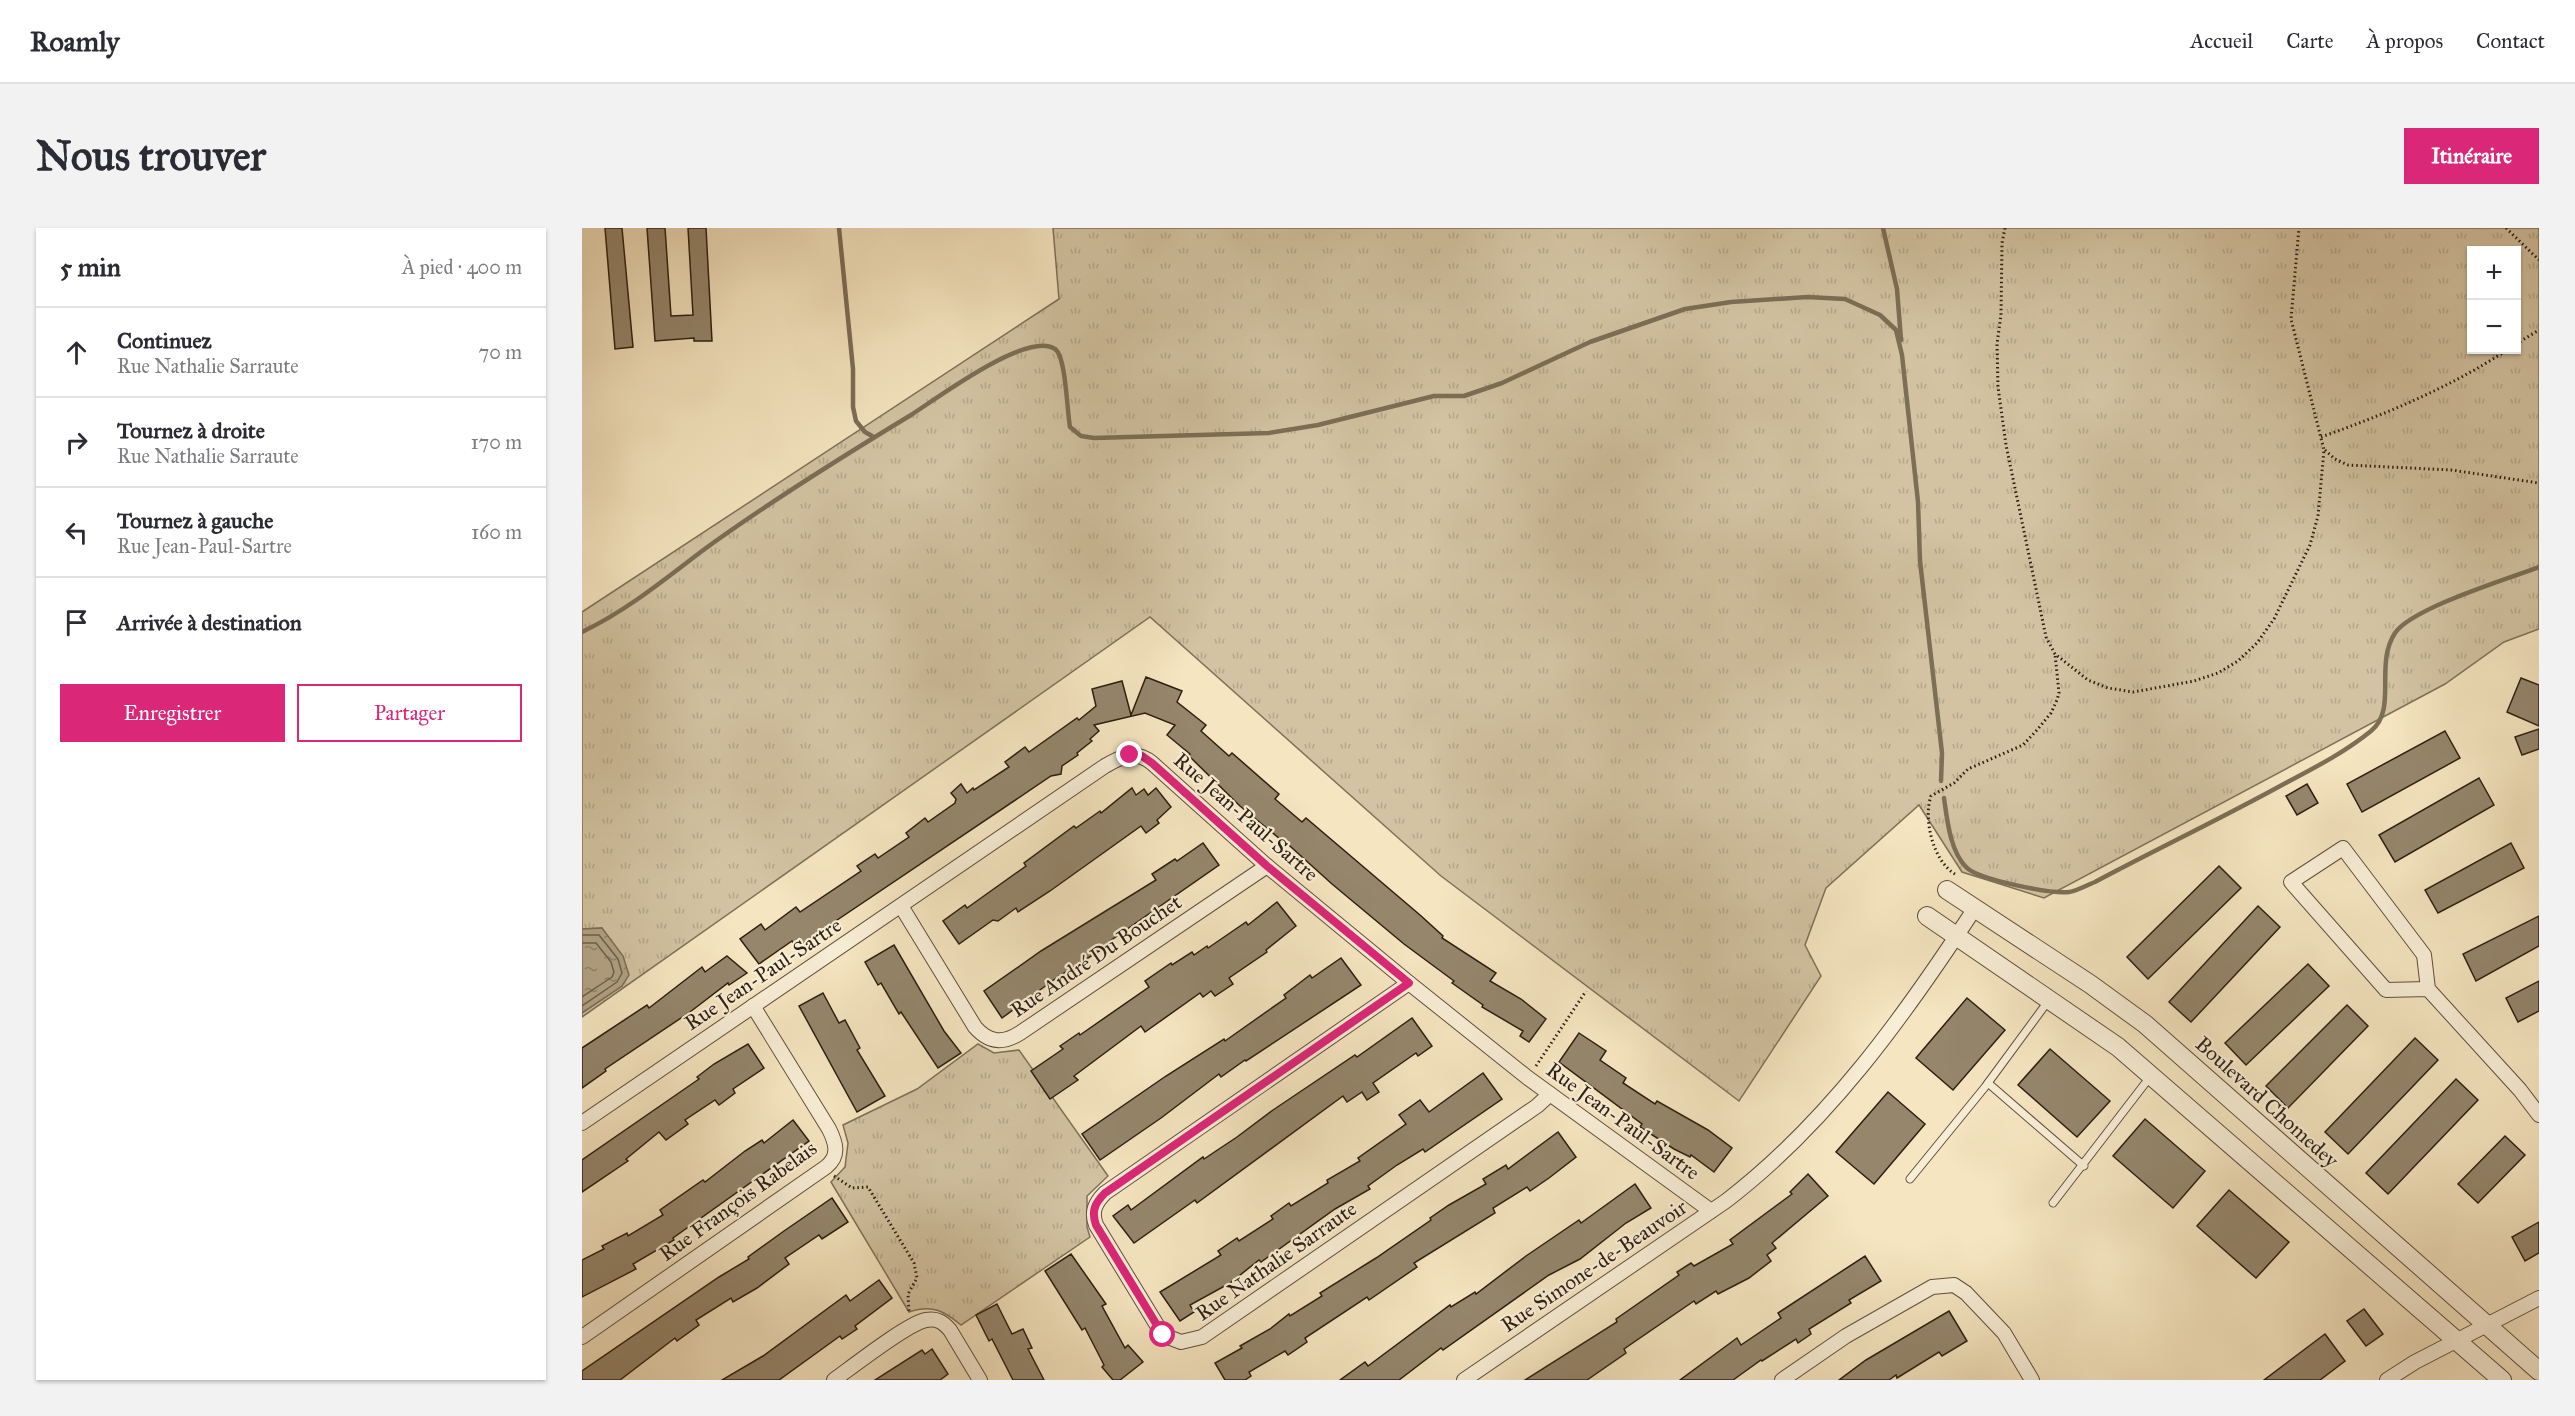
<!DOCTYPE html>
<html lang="fr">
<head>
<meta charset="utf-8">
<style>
  :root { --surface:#fff; --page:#f2f2f3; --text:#2b2b33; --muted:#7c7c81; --line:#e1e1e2; --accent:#db2777 }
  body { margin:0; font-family:"IM FELL Great Primer",serif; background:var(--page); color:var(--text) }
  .controls { position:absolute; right:18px; top:18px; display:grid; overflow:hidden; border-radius:0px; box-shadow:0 2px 4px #0004 }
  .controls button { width:54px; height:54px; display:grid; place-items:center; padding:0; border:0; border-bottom:2px solid var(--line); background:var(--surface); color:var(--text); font:30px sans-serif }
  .stop { position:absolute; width:18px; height:18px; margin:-14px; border:4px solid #db2777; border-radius:50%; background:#fff }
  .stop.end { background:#db2777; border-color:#fff; box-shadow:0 2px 6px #0008 }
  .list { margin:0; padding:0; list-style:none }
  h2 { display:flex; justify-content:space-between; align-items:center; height:78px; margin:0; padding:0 24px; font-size:26px }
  h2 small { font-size:20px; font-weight:400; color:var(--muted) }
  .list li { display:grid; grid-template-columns:39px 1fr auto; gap:18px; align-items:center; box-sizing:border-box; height:90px; padding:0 24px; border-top:2px solid var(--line) }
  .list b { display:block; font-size:22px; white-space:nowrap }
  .list p { margin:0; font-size:20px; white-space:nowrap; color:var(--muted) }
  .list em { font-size:20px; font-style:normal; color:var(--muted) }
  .actions { display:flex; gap:12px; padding:18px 24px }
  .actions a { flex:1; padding:14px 0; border:2px solid var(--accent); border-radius:0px; text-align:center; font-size:21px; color:var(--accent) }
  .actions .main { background:var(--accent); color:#fff }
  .icon { flex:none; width:33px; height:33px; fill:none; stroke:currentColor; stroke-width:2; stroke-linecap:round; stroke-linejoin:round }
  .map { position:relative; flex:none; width:1957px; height:1152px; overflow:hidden; border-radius:0px }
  header { display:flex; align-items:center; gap:36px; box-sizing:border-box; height:84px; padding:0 30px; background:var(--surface); border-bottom:2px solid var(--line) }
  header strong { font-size:28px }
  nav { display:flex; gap:33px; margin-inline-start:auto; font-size:21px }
  .intro { display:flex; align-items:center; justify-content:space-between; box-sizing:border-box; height:144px; padding:0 36px }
  h1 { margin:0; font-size:42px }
  .button { padding:15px 27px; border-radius:0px; background:var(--accent); color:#fff; font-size:21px; font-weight:700 }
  main { display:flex; gap:36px; padding:0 36px }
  aside { flex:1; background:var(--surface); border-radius:0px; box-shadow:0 2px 4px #0004 }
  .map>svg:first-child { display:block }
  .grass { fill:url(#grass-tufts); stroke:#80715a; stroke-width:1.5; fill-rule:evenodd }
  .water { fill:url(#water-ripples); stroke:#7d6e56; stroke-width:1.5 }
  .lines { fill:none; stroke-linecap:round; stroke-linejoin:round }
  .shore { stroke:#70604a; stroke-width:1.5 }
  .stream { stroke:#7d6e56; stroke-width:4.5 }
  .building { fill:#95866c; stroke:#2e1f11; stroke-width:1.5 }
  .service-casing { stroke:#60503d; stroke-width:9 }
  .minor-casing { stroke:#60503d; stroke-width:16 }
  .tertiary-casing { stroke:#60503d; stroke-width:20 }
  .path { stroke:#2e1f11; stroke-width:3; stroke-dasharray:1.5 3; stroke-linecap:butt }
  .service { stroke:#f8eed6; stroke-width:7 }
  .minor { stroke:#f8eed6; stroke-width:14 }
  .tertiary { stroke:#f8eed6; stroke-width:18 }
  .route { stroke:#db2777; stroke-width:8 }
  .labels { text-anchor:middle; stroke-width:4.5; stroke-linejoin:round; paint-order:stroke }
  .street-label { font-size:21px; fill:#2e1f11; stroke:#f8eed6 }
</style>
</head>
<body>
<header>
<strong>Roamly</strong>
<nav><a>Accueil</a><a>Carte</a><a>À propos</a><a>Contact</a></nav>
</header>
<div class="intro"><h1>Nous trouver</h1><a class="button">Itinéraire</a></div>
<main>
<aside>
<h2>5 min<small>À pied · 400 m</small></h2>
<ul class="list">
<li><svg class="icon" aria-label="ahead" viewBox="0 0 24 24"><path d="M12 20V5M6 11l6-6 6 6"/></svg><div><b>Continuez</b><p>Rue Nathalie Sarraute</p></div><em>70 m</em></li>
<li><svg class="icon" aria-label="right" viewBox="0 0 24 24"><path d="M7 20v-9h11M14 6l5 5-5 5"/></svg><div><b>Tournez à droite</b><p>Rue Nathalie Sarraute</p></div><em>170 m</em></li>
<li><svg class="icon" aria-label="left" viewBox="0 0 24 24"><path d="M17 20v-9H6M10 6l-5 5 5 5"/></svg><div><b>Tournez à gauche</b><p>Rue Jean-Paul-Sartre</p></div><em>160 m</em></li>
<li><svg class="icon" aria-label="arrive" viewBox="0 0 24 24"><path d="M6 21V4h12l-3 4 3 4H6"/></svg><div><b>Arrivée à destination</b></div></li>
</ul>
<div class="actions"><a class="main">Enregistrer</a><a>Partager</a></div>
</aside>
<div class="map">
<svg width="1957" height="1152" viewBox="0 0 1957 1152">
  <defs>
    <pattern id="grass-tufts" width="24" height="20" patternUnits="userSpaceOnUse" patternTransform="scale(1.5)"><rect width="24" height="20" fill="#d3c3a2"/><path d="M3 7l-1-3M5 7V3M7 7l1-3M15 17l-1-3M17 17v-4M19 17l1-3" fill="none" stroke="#b5a78a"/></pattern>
    <pattern id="water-ripples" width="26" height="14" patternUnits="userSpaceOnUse" patternTransform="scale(1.5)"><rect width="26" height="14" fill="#b1a284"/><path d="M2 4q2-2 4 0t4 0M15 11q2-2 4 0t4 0" fill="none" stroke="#90836b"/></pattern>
  </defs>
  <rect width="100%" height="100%" fill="#f5e5c0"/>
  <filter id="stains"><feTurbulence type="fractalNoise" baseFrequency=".00333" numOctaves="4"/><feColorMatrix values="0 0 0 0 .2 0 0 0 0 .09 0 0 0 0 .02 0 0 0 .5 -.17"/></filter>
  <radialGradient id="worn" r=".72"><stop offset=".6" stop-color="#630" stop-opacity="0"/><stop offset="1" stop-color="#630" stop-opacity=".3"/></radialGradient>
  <g class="grass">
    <path d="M471,0H1957V401L1922,414L1863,456L1462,670L1380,644L1337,577L1244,660L1223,717L1239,748L1157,873L859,648L568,389L0,789V785L40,758L20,700L0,701V384L477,71ZM1890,22H1934V122H1890Z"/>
    <path d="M396,816L412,825L437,822L526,948L505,968V999L508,1009L379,1097C362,1083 350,1076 327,1084L249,954L263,939L266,915L261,897L335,861Z"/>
  </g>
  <path class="water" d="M20,700L41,728L47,747L40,758L0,785V701Z"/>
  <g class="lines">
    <g class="shore">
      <path d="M0,707H17L36,731L40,745L35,754L0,778"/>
      <path d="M0,715H14L29,734L32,744L30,749L0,769"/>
    </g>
    <g class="stream">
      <path d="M257,0L271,141V179L274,193L283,204L290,208"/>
      <path d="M1301,0L1315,61L1319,112"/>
      <path d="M0,404C44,383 82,352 120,323C187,274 258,230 329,187C354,171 446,102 473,121C484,128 485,184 488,199L499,208L512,210L687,205L736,197L852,168H882L920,155L1008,114L1103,81L1149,74L1225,69L1263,71L1298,87L1314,102L1320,127L1336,274L1338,333L1360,525L1359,553"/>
      <path d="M1362,570C1365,591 1368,623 1384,639C1396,652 1470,666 1487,664C1495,663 1505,657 1513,654C1575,621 1638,591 1700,557C1730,541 1762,525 1789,503C1816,481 1792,437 1813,405C1830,380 1925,351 1957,339"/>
    </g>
  </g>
  <g class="building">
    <path d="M23,0H40L51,119L33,121Z"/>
    <path d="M65,0H83L89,88L111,87L106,0H124L130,113H112V110L73,113Z"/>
    <path d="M564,449L600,463L595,474L624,497L619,503L647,528L650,525L697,566L693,571L720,594L724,590L838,687L861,708L860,710L914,745L908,753L939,771L964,791L947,814L938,808L941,803L900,779L901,777L870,755L872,753L822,716L750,656L699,610L698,611L658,578L606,527L608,526L585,507L593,497L563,485L512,497L517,503L508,511L510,513L495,525L496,527L480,538L479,546L469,548L221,715L219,714L213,718L210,713L177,736L158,711L179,696L183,702L214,679L218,684L279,643L275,638L293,626L296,630L327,609L324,605L343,590L346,594L373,575L374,571L369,565L379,556L385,565L391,560L392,562L427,539L423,534L443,519L447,524L495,490L497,492L514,478L510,461L540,453L549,487Z"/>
    <path d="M1939,450L1957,457V498L1925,484Z"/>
    <path d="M1957,501V521L1940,527L1933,509Z"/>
    <path d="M1863,503L1878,530L1780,584L1765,556Z"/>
    <path d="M1897,550L1912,577L1813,634L1797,607Z"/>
    <path d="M1725,556L1736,575L1715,587L1704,568Z"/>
    <path d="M550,560L554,567L562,561L566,567L574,560L589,579L575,592L577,595L564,605L559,598L468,663L436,684L434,680L416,693L411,692L377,716L361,693L383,677L385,680L444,638L442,635L492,598L494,600L518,583L519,585Z"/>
    <path d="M621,615L637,637L528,713L530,715L477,748L420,790L402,763L459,723L574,652L570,646L593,631L595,633Z"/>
    <path d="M1929,615L1942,640L1856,685L1843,662Z"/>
    <path d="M1637,638L1659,660L1566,751L1545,729Z"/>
    <path d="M695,674L714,698L684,722L685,724L647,750L651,756L633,768L629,763L621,769L618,765L563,804L559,798L492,848L496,852L468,871L449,843L481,821L478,818L497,805L498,807L567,759L563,753L589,735L590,737L610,724L612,727L625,718L626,720L664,694L666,697Z"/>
    <path d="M1676,678L1698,699L1609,794L1587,774Z"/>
    <path d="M1957,688V718L1894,753L1881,726Z"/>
    <path d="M312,717L362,803L379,825L356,840L319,784L317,786L299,755L296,757L283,734Z"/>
    <path d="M145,728L165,745L147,757L146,755L108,784L23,841L24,843L0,860V820L65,777L67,780L120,739L123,744Z"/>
    <path d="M759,730L779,757L664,833L663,832L639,849L637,846L579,890L518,932L500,906L584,848L642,811L643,813L704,770L702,767L728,747L730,750Z"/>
    <path d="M1726,736L1747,758L1664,837L1643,815Z"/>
    <path d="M1957,753V783L1936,794L1924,770Z"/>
    <path d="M241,765L257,795L263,792L278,820L275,822L303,868L275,884L217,778Z"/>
    <path d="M1385,770L1423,802L1371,862L1334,830Z"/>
    <path d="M1765,777L1786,798L1706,880L1684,858Z"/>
    <path d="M830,790L850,818L836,828L834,825L791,855L797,864L785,872L780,864L765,874L761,868L615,975L613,972L552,1015L531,988L546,977L549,982L621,929L622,931L655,909L691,882L773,827L775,829Z"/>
    <path d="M997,805L1024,823L1018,832L1044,850L1041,855L1073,876L1075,873L1126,902L1150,920L1132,944L1109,927L1108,929L1092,921L1058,899L1060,896L977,834Z"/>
    <path d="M1833,810L1856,832L1766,926L1743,904Z"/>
    <path d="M166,816L182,840L151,861L153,865L137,877L133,872L103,892L106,896L84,912L77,904L44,931L46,933L0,964V932L117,851L115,849L132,836Z"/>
    <path d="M1468,821L1528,873L1495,909L1436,857Z"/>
    <path d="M901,845L920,871L843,924L841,921L815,937L786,958L788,961L753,981L679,1034L677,1032L648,1055L608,1077L612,1084L598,1093L578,1064L639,1027L636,1023L655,1010L657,1013L691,991L689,988L707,975L709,978L746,955L745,952L778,933L776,930L824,896L817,887L838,872L847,884Z"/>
    <path d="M1874,851L1896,872L1806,966L1784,945Z"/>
    <path d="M1306,864L1343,896L1292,956L1254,924Z"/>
    <path d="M1563,891L1623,943L1591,980L1531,928Z"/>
    <path d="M211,892L227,913L91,1010L92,1012L51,1036L54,1041L0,1069V1032L22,1021L20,1018L45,1005L46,1008L81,987L78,982L121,952L123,954L163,923L180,912L182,915Z"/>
    <path d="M976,904L994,929L967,950L948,963L945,959L911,980L913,985L832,1035L835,1039L787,1072L785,1069L723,1110L725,1114L706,1127L703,1123L667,1144L669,1148L663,1152H643L633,1135L660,1120L658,1118L688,1101L707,1086L708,1088L740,1068L738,1065L794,1030L849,992L848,990L867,977L904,956L901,951L924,937L926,941Z"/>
    <path d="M1923,908L1943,927L1896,975L1876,956Z"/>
    <path d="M1226,946L1246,968L1190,1015L1194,1020L1185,1027L1189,1033L1167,1050L1136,1066L1134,1063L1114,1076L1112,1073L1042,1121L1044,1125L1005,1152H943L1035,1094L1034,1091L1097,1047L1095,1044L1109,1035L1112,1038L1151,1016L1148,1012L1210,966L1208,964Z"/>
    <path d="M1053,956L1069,980L1044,995L998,1031L967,1047L861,1122L859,1120L817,1152H758L783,1134L786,1138L868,1077L869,1079L893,1064L894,1066L944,1028L997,992L999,995Z"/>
    <path d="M1647,962L1707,1014L1674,1050L1615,998Z"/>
    <path d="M250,970L266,994L240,1011L237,1007L203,1030L207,1036L175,1060L151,1074L149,1070L114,1092L117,1097L95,1113L93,1110L38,1152H0V1143L137,1049L167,1031L166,1029L202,1003Z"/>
    <path d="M1957,994V1025L1943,1033L1930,1009Z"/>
    <path d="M489,1026L524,1076L520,1078L543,1120L546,1117L561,1134L538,1152H531L520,1139L522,1137L503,1100L500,1102L463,1043Z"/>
    <path d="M1283,1028L1299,1053L1267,1072L1269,1075L1227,1101L1229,1106L1216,1115L1214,1111L1180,1133L1179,1132L1151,1152H1098L1155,1110L1159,1117L1199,1090L1196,1085Z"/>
    <path d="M297,1052L310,1070L273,1098L275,1101L260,1111L258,1108L197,1152H140L181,1128L264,1067L268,1073Z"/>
    <path d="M415,1076L430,1106L441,1101L450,1120L446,1121L462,1152H431L410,1111L407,1113L394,1087Z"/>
    <path d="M1782,1081L1801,1106L1784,1118L1765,1093Z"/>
    <path d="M1367,1083L1385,1113L1360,1128L1357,1124L1315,1150L1314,1147L1307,1152H1257L1284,1132Z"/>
    <path d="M1743,1106L1763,1133L1738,1152H1682Z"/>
    <path d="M350,1121L366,1146L358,1152H293L340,1122L343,1126Z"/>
  </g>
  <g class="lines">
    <defs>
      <g id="service">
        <path d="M1406,855L1502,938"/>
        <path d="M1328,951L1403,859L1467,772"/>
        <path d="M1471,975L1568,849"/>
      </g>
      <g id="minor">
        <path d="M319,678L393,799C407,815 421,816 438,805L685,638"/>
        <path d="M827,755L523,965C513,975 509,984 514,997L581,1107L599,1114L620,1109L955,878L968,866"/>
        <path d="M1846,761L1804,762L1709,654L1761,620L1842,727L1846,761L1938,862L1957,887"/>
        <path d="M0,895L523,538C540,528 554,522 570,535L685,638L827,755L946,850L1129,983"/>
        <path d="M0,1109L244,939C258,928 254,915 247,901L171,778"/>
        <path d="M252,1152C270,1139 326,1095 344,1092C355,1090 361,1094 368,1102L398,1152"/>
        <path d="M882,1152L1144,973C1246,895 1323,787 1393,680"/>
        <path d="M1200,1152L1264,1108L1350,1059L1372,1057L1384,1065L1422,1105L1450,1152"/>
        <path d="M1805,1152L1833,1134L1957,1070"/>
      </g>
      <g id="tertiary">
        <path d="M1365,662L1508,756L1563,796L1957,1143"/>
        <path d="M1345,688L1536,819L1920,1152"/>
      </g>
    </defs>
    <use href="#service" class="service-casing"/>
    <use href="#minor" class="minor-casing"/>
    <use href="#tertiary" class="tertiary-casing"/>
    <g class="path">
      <path d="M1423,0L1420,15L1419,87L1415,116L1416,159L1424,217L1464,409L1473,426L1506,452L1526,460L1551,464L1612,453L1636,445L1656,433L1675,415L1692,391L1728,317L1736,288L1742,222L1709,91L1717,0"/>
      <path d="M1924,0L1957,32"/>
      <path d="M1934,116L1957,102"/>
      <path d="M1739,209C1804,186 1867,160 1925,122"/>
      <path d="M1743,222L1753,231L1766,237L1869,242L1957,255"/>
      <path d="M1373,646C1351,633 1341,591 1349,568L1372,555L1386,541L1441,517L1455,502L1469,485L1475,472L1477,465L1473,426"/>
      <path d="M954,838L1004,763"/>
      <path d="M252,948L270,960L286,959L332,1035L335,1050L326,1066L327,1085"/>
    </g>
    <use href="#service" class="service"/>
    <use href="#minor" class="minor"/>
    <use href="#tertiary" class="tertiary"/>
  </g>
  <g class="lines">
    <path class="route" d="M548,527L560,528L570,535L685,638L827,755L523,965C513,975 509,983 514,997L581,1107"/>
  </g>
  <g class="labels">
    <g class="street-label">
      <text transform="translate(664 589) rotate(41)" y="7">Rue Jean-Paul-Sartre</text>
      <text transform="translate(514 728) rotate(-34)" y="7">Rue André Du Bouchet</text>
      <text transform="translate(181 746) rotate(-34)" y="7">Rue Jean-Paul-Sartre</text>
      <text transform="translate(1685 874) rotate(42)" y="7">Boulevard Chomedey</text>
      <text transform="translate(1041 893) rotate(36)" y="7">Rue Jean-Paul-Sartre</text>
      <text transform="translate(156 973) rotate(-36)" y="7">Rue François Rabelais</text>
      <text transform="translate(694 1033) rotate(-35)" y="7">Rue Nathalie Sarraute</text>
      <text transform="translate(1012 1038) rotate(-34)" y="7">Rue Simone-de-Beauvoir</text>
    </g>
  </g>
  <rect width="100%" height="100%" filter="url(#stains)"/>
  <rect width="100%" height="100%" fill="url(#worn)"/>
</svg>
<div class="controls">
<button>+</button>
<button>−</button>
</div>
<div class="stop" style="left:581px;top:1107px"></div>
<div class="stop end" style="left:548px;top:527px"></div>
</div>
</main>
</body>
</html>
